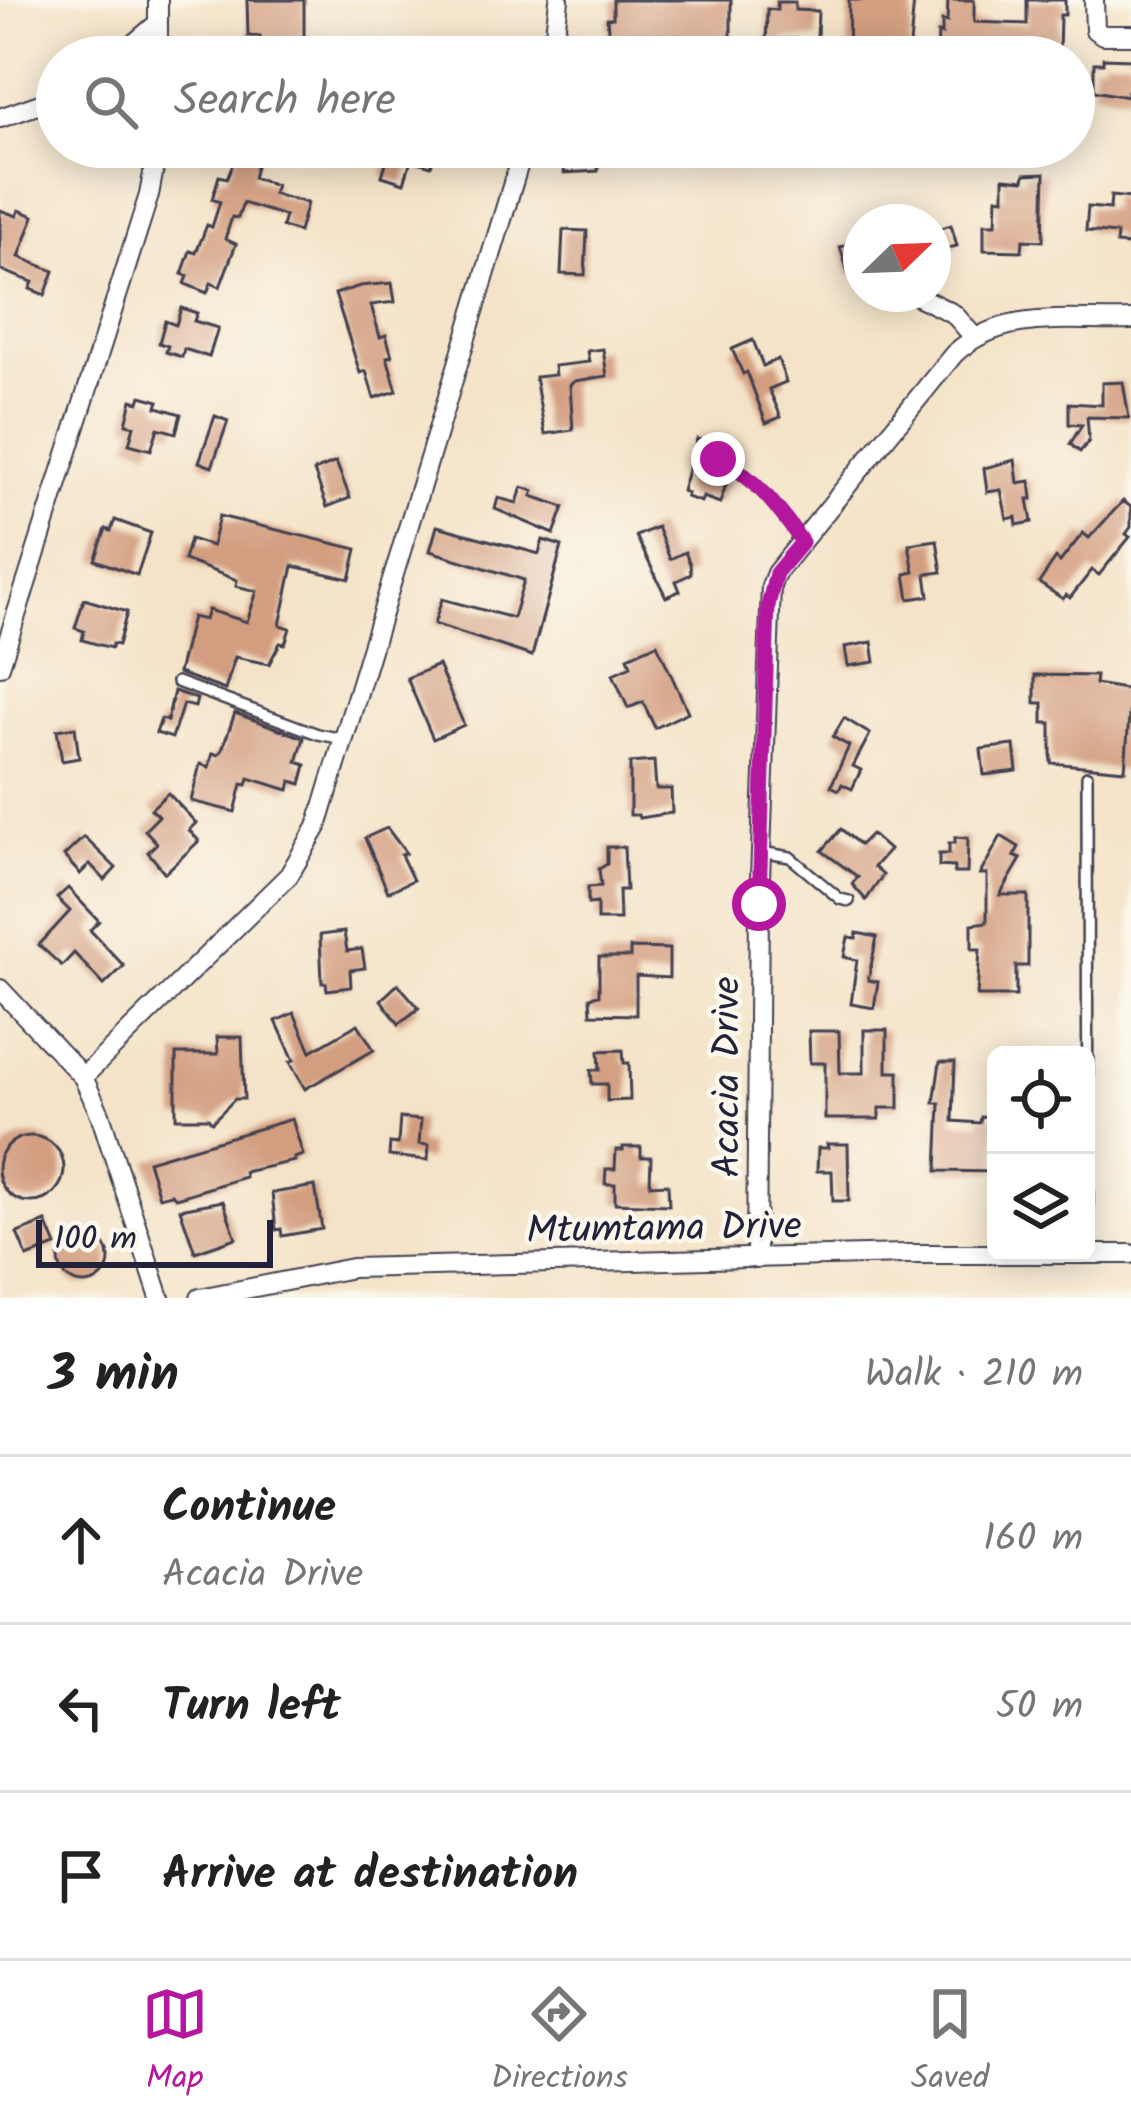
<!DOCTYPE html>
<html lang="en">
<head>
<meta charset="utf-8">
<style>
  :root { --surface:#fff; --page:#f6f6f6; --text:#222; --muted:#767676; --line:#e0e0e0; --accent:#b5179e }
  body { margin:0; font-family:Kalam,sans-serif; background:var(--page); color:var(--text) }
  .controls { position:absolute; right:36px; bottom:36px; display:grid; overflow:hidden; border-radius:18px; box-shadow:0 6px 30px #0003 }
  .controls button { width:108px; height:108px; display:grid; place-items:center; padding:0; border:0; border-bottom:3px solid var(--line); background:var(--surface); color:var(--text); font:60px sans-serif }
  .compass { position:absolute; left:843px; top:204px; width:108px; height:108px; border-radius:50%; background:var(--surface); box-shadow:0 6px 30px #0003; rotate:67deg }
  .scale { position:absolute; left:36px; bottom:30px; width:237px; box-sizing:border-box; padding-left:12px; border:6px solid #22223b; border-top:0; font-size:33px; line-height:42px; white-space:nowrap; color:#22223b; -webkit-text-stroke:9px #fbf7ec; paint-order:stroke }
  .stop { position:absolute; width:36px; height:36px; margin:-27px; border:9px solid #b5179e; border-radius:50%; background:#fff }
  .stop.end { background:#b5179e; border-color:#fff; box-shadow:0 3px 12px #0008 }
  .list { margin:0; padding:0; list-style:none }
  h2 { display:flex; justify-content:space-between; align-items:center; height:156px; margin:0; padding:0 48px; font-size:51px }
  h2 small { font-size:39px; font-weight:400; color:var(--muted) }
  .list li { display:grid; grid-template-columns:78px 1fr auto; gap:36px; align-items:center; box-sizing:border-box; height:168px; padding:0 48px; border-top:3px solid var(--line) }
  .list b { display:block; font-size:45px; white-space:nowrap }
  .list p { margin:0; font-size:39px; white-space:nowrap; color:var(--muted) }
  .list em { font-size:39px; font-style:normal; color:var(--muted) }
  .icon { flex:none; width:66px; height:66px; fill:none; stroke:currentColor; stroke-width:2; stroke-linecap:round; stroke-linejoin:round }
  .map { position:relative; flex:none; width:1131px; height:1298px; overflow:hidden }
  .search { position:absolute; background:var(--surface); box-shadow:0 6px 30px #0003; left:36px; right:36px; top:36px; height:132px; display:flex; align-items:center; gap:30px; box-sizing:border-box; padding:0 42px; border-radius:66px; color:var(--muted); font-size:45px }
  .sheet { height:660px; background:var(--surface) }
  nav { display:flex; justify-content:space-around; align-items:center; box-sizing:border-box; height:168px; border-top:3px solid var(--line); background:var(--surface); font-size:33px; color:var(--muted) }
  nav a { display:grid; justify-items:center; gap:6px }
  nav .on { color:var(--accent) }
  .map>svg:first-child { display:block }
  .building { fill:#d39e80 }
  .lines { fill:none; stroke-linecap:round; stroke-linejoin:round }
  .service-casing { stroke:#423f50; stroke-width:14 }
  .minor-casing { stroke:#423f50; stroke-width:22 }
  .service { stroke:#fff; stroke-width:9 }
  .minor { stroke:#fff; stroke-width:18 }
  .route { stroke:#b5179e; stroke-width:15 }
  .labels { text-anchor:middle; stroke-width:9; stroke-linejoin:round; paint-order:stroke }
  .street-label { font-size:39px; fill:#22223b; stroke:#fbf7ec }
</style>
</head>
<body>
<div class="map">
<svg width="1131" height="1298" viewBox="0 0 1131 1298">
  <rect width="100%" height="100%" fill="#fbf7ec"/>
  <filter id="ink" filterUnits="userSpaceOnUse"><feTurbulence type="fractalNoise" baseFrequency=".00833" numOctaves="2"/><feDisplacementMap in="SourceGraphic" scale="24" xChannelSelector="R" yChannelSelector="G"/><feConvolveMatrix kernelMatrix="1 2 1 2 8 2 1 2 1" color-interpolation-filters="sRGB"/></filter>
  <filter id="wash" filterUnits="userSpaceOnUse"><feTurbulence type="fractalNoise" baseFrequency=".004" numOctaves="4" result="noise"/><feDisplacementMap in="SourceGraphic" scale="48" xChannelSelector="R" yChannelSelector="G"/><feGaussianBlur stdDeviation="2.7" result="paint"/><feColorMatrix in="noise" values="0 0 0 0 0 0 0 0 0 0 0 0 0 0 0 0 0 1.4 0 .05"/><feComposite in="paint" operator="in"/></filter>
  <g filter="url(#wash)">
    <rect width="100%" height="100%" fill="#f4e3c8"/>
    <g id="blocks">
      <g class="building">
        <path d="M247,0H304V41H260V36H248Z"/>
        <path d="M613,0H731V40L648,34V54L643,57L610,53L607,18H613Z"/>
        <path d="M849,0H914L909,57H848Z"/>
        <path d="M948,0H974V22L1027,24V0H1065V15H1060L1059,57H1031V51L969,49V57H937L938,33L942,34V21L947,22Z"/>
        <path d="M777,2H795V10L818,11L817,39H784V53L766,52L767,9L777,10Z"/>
        <path d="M1103,58L1131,59V92H1127V97L1094,91V63H1103Z"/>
        <path d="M379,147H437L431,166L411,160L404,183L382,176L389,153Z"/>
        <path d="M565,147L599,152L598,171L564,173Z"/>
        <path d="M239,149L259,155L253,178L276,185L273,194L307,203L299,232L282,227L285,216L243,203L238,218L232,217L225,239L236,244L220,287L211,283L207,293L185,284L188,276L182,274L190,251L196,253L207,225L212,227L220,202L212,199L219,176L227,178Z"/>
        <path d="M1045,173L1043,241L1023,240L1022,251L984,250V224H996L997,197L1004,198V178L1024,180L1025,174Z"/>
        <path d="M1111,196L1131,198V245L1116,244L1117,234L1086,231L1088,207L1110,209Z"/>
        <path d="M0,210L17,216L19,210L34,216L19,257L54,271L45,295L30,289L33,282L0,270Z"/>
        <path d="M951,225L957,246L937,251L933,230Z"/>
        <path d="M563,230L587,231L585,275L561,274Z"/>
        <path d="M861,241V272L849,275L840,247Z"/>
        <path d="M392,283L395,302L371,305L380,337L386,335L392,356L387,357L397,391L374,398L366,371L360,373L335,294L360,286Z"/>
        <path d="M181,308L197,313L194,321L218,328L209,357L184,349L182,357L166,352L168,346L159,343L165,321L176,325Z"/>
        <path d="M753,340L763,366L778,359L786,382L769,389L781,417L766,423L747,372L743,374L732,349Z"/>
        <path d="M603,349L607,376L575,381L570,385L573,430L545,434L535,377L555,375L554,366L589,362L587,351Z"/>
        <path d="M1123,382L1129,418L1087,417L1089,441L1080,452L1070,444L1082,425L1069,424V403L1102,405V383Z"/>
        <path d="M141,396L159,401L157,407L181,414L176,433L158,428L151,450L129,444L134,426L126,424L132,400L139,402Z"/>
        <path d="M215,416L228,421L212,467L199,462Z"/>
        <path d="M697,439L720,446L709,458L714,467L711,476L727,481L720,503L703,497L701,502L686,497L687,493L682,491Z"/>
        <path d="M1015,460L1018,483L1030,481L1032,499H1028L1032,522L1017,525L1016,517L1007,519L1001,490L987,492L984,468Z"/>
        <path d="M336,462L350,498L327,507L314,471Z"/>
        <path d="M522,487L534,491L532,496L564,507L554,534L495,509L498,498L517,503Z"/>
        <path d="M1123,501L1131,507V527L1126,534L1130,537L1099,575L1092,570L1070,598L1066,595L1063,599L1039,583L1056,558L1060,562L1083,533L1089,538Z"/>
        <path d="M219,516L357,549L350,579L293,566L280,625L290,628L285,644L280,643L269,664L235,657L225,690L178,673L192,617L205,620L208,610L247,622L257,591L236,586L237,580L184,560L190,539L212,546Z"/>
        <path d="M115,520L151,533L137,575L95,560L106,529L111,531Z"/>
        <path d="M437,526L539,554L543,540L562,546L532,656L434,624L442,599L513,618L524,580L430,551Z"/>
        <path d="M657,527L670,559L685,552L690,564L691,574L676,581L680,591L666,597L636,536Z"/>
        <path d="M937,540L942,572L926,574L929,596L909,599L905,574L914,572L909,544Z"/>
        <path d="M84,599L127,612L118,645L112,644L111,648L82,640L84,631L75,628Z"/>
        <path d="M872,642L875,662L848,666L845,647Z"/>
        <path d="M657,644L688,712L655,728L643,702L628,708L613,674L631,666L628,657Z"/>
        <path d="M438,665L464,725L433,739L407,678Z"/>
        <path d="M1035,675L1096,676L1095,684L1131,690L1125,770L1051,763V723H1043V703H1035Z"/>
        <path d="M174,691L197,699L195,707L183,704L172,738L156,733L161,719L167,721Z"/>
        <path d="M235,713L304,738L297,762L306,765L301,784L291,781L289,790L249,778L247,785L242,784L235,812L191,801L200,764L209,767L213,753L218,755L222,750Z"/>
        <path d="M844,718L870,734L853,766L861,770L852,789L842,784L839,790L831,786L849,746L833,737Z"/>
        <path d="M75,727L79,758L62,761L57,730Z"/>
        <path d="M1014,745L1017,771L984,775L981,749Z"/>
        <path d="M654,761L656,789H671L672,813L639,818L638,815H630V763Z"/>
        <path d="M168,793L196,823L189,830L199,841L165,873L148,852L157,843L145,830L159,816L151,809Z"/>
        <path d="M387,828L406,853L401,855L413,880L388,892L365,838Z"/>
        <path d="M841,829L860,845L871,834L889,850L874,867L883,875L866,900L852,884L858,877L822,851Z"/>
        <path d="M1001,836L1019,847L1014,856L1021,859L1000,895H1028V966H1016V996H977L980,949H972V924L987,922V874H980Z"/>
        <path d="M84,837L116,868L105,880L90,864L80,874L64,856Z"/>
        <path d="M955,837L968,838L967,873H954V867L939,866V854H949V843H955Z"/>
        <path d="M607,847H624L626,890H619L620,920H597V903L588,904V887L601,886L599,869L607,864Z"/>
        <path d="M68,888L99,921L90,930L124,966L104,985L74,953L62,966L39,945L70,911L57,898Z"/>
        <path d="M344,932L347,951L362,949L365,968L350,970L351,987L327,990L326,983H322L320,935Z"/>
        <path d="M857,933L877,937L868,980L878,982L874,1008L851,1004L857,960L844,957L848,937L856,938Z"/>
        <path d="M630,948L669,949V978L636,976V1015L591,1014L590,997L599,995V957H630Z"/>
        <path d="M398,984L419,1008L399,1024L381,1000Z"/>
        <path d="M294,1013L311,1051L358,1024L374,1050L305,1089L290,1062L294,1060L276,1021Z"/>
        <path d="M864,1030H887V1072H899V1108H879V1119H825V1063H810L809,1031H839L840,1073H864Z"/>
        <path d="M217,1037H242L244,1099H235L212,1122L208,1118H176V1054H218Z"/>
        <path d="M623,1050L624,1063H629L630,1100L607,1101V1084H592L591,1070H600L599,1051Z"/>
        <path d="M940,1062H955L953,1121L980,1123L981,1117L996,1118V1172L937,1171L940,1103H934Z"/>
        <path d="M400,1118L421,1120L419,1144L429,1145L428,1160L389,1156L390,1143L398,1144Z"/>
        <path d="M292,1119L303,1155L294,1158L295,1161L244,1172L245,1177L176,1198L171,1194L159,1197L148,1161Z"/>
        <circle cx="31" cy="1169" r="33"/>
        <path d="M827,1144H848L849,1201H833L832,1171H817L818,1148H828Z"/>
        <path d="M623,1147H641V1157H651L650,1185L668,1184L669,1205L615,1203V1184H605L606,1169H615L616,1150H623Z"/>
        <path d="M315,1186L322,1229L282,1236L281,1229L276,1230L272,1193Z"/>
        <path d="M223,1201L236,1238L195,1252L180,1209Z"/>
        <path d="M46,1222L56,1246L27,1257L17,1233Z"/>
        <circle cx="84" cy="1259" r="25"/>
      </g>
    </g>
  </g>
  <g filter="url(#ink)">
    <use href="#blocks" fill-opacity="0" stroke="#423f50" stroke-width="3"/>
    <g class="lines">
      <defs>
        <g id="service">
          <path d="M718,459C754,474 779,510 802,541"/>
          <path d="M177,682L318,734L343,739"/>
          <path d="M1087,776L1088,1254"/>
          <path d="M761,852L790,857L840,899L849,901"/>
        </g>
        <g id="minor">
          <path d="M158,0V57"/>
          <path d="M1094,0L1095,30L1103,35H1131"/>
          <path d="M118,57L158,23"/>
          <path d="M552,57L559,0"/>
          <path d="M0,118L57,98"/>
          <path d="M913,294L954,314L973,336"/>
          <path d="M0,666L149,195L158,147"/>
          <path d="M0,989L83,1077L100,1114L160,1298"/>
          <path d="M83,1077L289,875L317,827L524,147"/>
          <path d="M756,1259L759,905L771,586L776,573L954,354C1002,309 1069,322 1131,320"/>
          <path d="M200,1298L352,1268L905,1254H1131"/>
        </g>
      </defs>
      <use href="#service" class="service-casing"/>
      <use href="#minor" class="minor-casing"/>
      <use href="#service" class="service"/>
      <use href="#minor" class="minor"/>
    </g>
  </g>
  <g class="lines" filter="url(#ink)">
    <path class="route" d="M718,459C754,475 780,510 802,542L776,573L768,606L759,904"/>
  </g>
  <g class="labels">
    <g class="street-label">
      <text transform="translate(725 1077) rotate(-90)" y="14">Acacia Drive</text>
      <text transform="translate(664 1226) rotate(-1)" y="14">Mtumtama Drive</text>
    </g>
  </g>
</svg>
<div class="controls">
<button><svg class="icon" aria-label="locate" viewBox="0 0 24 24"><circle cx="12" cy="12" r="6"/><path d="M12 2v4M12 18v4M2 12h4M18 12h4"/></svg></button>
<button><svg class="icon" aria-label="layers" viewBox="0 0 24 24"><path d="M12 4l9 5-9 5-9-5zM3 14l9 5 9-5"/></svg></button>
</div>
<svg class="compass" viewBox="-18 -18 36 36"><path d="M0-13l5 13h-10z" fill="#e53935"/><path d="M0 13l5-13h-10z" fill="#767676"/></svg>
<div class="scale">100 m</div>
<div class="stop" style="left:759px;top:904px"></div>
<div class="stop end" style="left:718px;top:459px"></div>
<div class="search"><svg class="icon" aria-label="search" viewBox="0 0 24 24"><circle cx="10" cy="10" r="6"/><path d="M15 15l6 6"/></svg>Search here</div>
</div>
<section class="sheet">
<h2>3 min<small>Walk · 210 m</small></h2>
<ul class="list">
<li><svg class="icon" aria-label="ahead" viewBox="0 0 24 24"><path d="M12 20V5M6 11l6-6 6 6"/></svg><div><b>Continue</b><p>Acacia Drive</p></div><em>160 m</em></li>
<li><svg class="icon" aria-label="left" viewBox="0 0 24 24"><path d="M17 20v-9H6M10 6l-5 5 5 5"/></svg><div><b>Turn left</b></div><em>50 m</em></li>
<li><svg class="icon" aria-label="arrive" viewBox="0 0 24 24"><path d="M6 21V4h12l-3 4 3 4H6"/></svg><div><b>Arrive at destination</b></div></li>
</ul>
</section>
<nav>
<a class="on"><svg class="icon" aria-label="map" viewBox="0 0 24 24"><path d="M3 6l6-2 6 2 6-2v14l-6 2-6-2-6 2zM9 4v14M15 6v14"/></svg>Map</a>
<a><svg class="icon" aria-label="directions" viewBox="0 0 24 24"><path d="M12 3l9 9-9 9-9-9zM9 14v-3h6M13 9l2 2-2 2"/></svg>Directions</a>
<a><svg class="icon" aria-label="saved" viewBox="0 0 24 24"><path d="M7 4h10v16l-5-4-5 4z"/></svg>Saved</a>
</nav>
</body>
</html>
